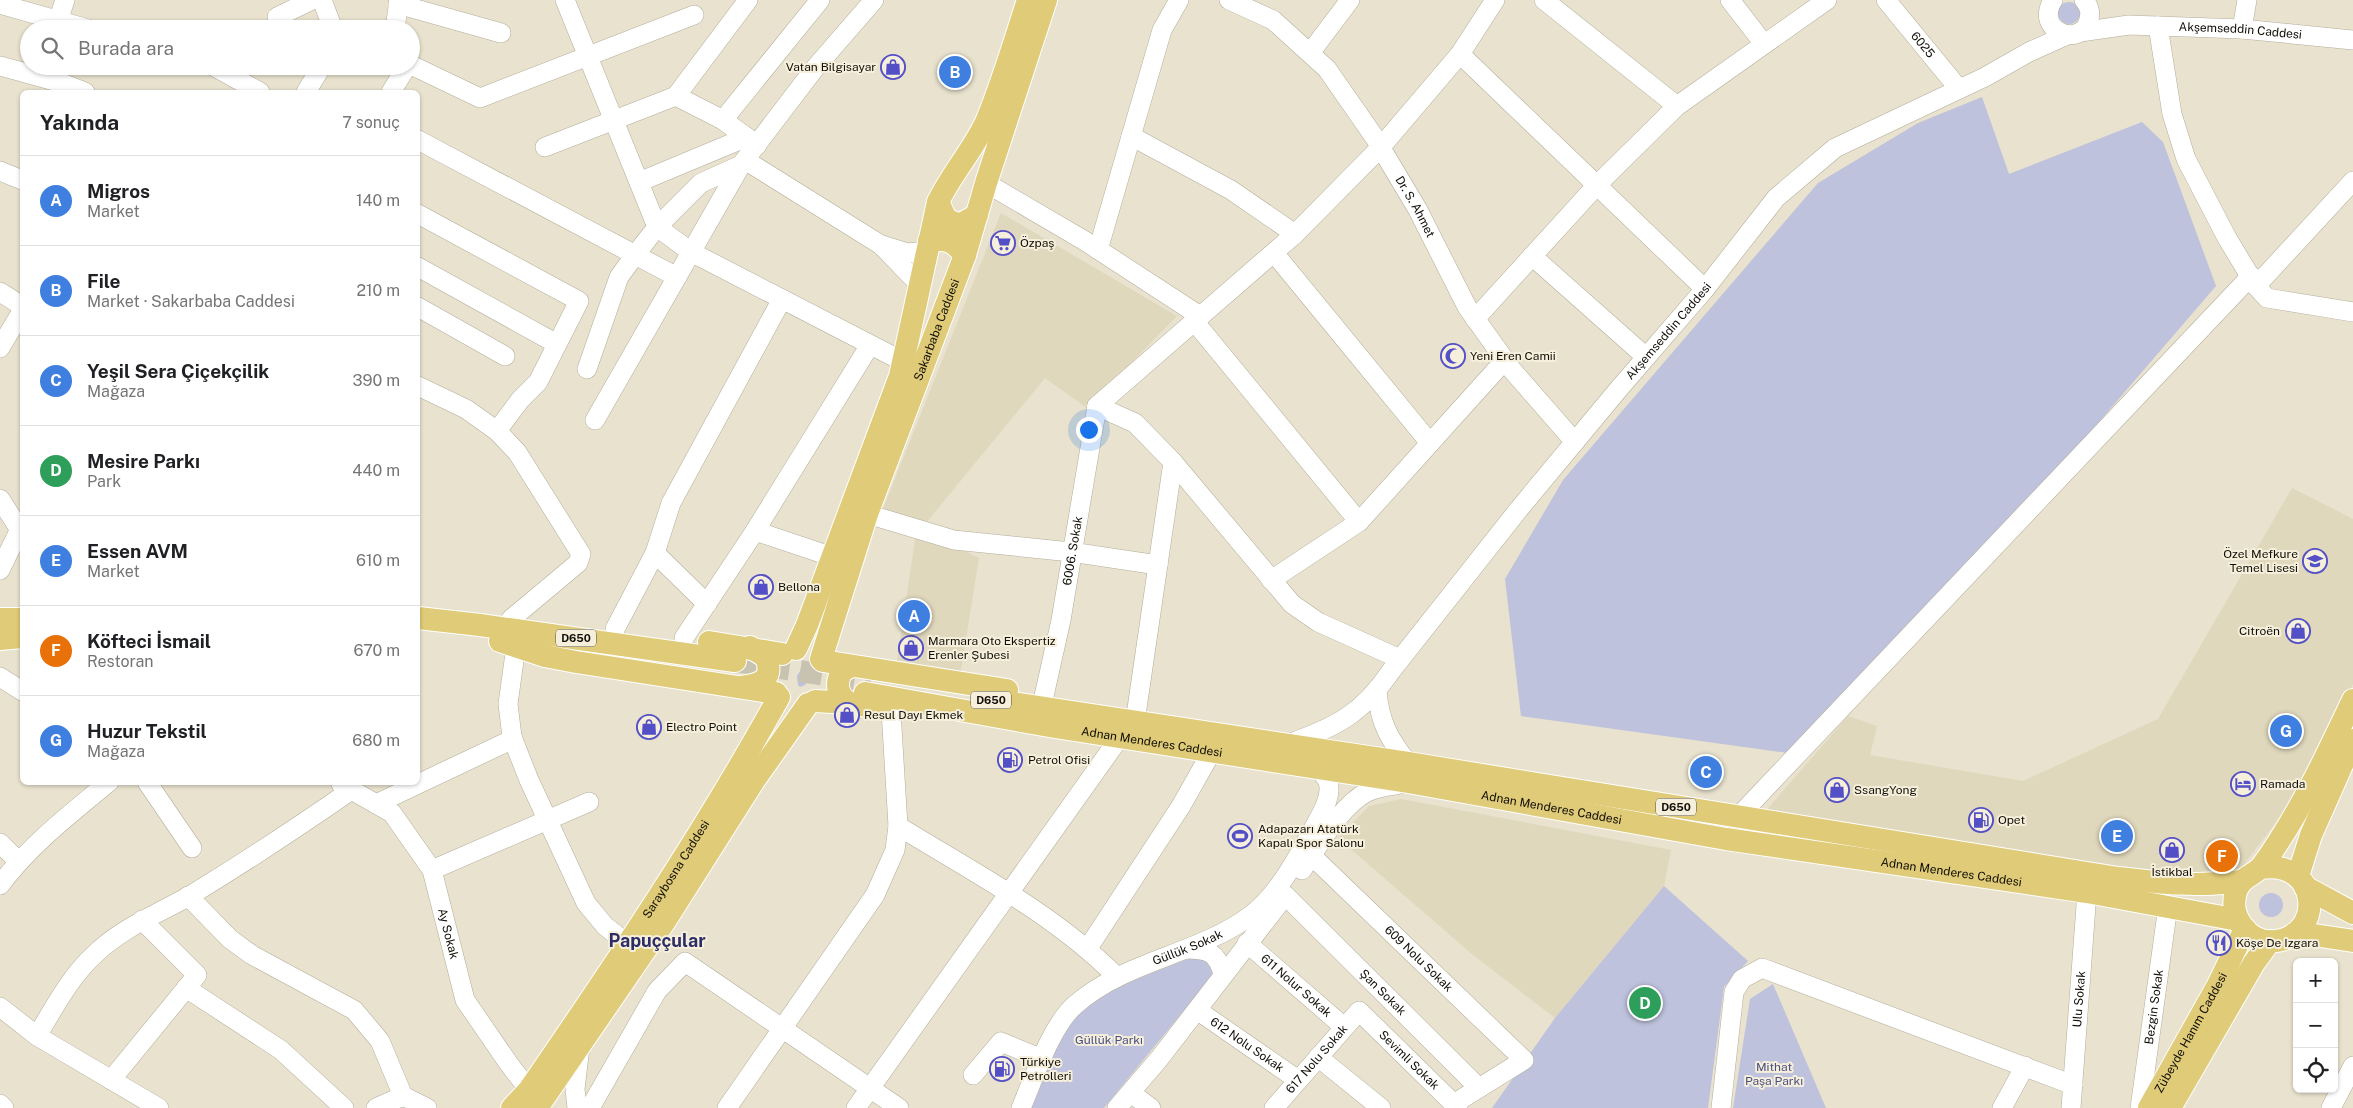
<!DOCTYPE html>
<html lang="tr">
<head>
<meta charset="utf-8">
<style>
  :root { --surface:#fff; --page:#f6f6f6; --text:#202124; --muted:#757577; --line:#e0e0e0; --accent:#b45309 }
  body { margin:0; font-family:"Public Sans",sans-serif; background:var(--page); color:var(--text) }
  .controls { position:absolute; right:15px; bottom:15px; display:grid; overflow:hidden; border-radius:8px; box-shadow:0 1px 4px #0004 }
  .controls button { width:45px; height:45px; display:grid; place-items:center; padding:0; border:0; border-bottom:1px solid var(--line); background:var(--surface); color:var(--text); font:25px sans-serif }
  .you { position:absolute; left:1088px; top:429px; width:18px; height:18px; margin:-12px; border:4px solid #fff; border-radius:50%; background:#1a73e8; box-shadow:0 0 0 8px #1a73e833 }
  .badge { display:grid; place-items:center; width:32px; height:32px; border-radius:50%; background:var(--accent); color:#fff; font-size:16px; font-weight:700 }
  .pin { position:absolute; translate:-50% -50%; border:2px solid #fff; box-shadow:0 1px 5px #0006 }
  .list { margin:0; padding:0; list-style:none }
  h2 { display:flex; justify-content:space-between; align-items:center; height:65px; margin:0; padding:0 20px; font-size:21px }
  h2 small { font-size:16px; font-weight:400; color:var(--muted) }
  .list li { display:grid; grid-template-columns:32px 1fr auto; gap:15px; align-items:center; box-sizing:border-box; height:90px; padding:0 20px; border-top:1px solid var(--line) }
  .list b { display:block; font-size:19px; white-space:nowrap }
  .list p { margin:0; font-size:16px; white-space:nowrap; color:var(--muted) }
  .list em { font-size:16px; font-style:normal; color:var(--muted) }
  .icon { flex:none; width:28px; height:28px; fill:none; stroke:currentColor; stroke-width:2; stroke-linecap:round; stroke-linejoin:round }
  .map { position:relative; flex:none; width:2353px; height:1108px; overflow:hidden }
  .search { position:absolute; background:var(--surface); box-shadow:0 1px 4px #0004; left:20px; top:20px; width:400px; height:55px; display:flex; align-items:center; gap:12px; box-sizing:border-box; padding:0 18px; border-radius:28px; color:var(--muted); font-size:19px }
  .panel { position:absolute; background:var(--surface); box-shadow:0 1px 4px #0004; left:20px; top:90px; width:400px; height:695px; border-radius:8px }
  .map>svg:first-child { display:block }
  .built { fill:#e0d8bd }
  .green { fill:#bec2dc }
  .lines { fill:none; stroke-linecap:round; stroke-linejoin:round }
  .major-tunnel { stroke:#c8c2b0; stroke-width:22; stroke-dasharray:22 11; stroke-linecap:butt }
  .minor-casing { stroke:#b3ad9a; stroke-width:20 }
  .major-casing { stroke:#fff; stroke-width:24 }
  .minor { stroke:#fff; stroke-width:19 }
  .major { stroke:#e0cb78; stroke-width:22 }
  .labels { text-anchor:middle; stroke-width:4; stroke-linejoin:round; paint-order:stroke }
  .shield { fill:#f5efdb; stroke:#555247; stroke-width:1 }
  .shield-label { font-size:11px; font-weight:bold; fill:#100e07 }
  .street-label { font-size:12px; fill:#100e07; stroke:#f5efdb }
  .poi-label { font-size:12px; fill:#100e07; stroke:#f5efdb; text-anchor:start }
  .park-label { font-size:12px; fill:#4b4f83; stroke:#f5efdb }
  .district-label { font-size:18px; font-weight:bold; fill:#2c2c67; stroke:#f5efdb }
</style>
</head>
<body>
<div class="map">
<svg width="2353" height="1108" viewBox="0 0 2353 1108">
  <rect width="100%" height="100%" fill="#e8e2ce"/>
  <g class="built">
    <path d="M1001,213L1177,316L1087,408L1045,378L921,529L979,558L960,676L897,661L915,540L921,529L879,519Z"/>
    <path d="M2292,488L2353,519V684L2304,785L2233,879L2165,884L1763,814L1848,716L1877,726L1870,755L2023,781L2158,719Z"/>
    <path d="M1401,799L1671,850L1664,886L1555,1018L1473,955L1338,838L1369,806Z"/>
  </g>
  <g class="green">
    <circle cx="2069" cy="13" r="11"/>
    <path d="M1982,97L2009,174L2142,122L2163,142L2216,286L1943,603L1788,753L1521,716L1505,579L1563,480L1818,183L1918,123Z"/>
    <path d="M802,668L808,670V680L805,685L800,687L798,685L797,676Z"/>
    <path d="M1664,886L1748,961L1724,987L1708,1108H1492L1555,1018Z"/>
    <circle cx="2271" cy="905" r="12"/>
    <path d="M1196,956L1207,960L1213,975L1104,1108H1029C1043,1078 1057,1037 1078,1012C1096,992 1168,967 1196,956Z"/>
    <path d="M1773,984L1826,1108H1733L1750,999Z"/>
  </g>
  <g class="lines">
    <path class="major-tunnel" d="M735,661L871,682"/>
    <defs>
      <g id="minor">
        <path d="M322,0L333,29"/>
        <path d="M565,0L657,227L691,252L904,362"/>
        <path id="s1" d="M1229,0L1273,20L1327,69L1375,138L1418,210L1467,307L1512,370L1575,442"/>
        <path d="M1544,0L1677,106"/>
        <path d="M1730,0L1764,44"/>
        <path id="s2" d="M1886,0L1959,89"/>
        <path d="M2053,0C2033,32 2083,49 2089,19C2091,11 2089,6 2084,0"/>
        <path d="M0,4L88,29"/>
        <path d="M398,4L501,33"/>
        <path d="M277,17L312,0"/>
        <path d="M58,21L65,0"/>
        <path d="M2158,26L2172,114L2186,159L2227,238L2256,286L2267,298L2353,312"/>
        <path d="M395,29L399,0"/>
        <path d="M2242,29L2247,0"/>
        <path id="s3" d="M2080,32L2129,25L2242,29L2353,40"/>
        <path d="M1310,53L1350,0"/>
        <path d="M1460,54L1705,289"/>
        <path d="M411,65L480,98L694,15"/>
        <path d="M0,66L62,83L85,92"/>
        <path d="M213,66L260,92"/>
        <path d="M306,92L322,66"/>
        <path d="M391,92L404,71L402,66"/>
        <path d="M676,96L748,0"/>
        <path d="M723,120L820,0"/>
        <path d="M1131,136L1231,190L1295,234"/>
        <path d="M418,140L677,277"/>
        <path d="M545,147L676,96L723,120L757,145"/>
        <path d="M745,160L881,245L920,285"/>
        <path d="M0,171L22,180"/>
        <path d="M639,182L747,137"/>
        <path d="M986,183L1085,241L1200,316"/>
        <path d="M418,214L579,301L538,382L520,400L497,431"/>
        <path d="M882,245L908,253L927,251"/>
        <path d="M1098,250L1162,30L1179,0"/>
        <path d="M1274,253L1430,443"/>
        <path d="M1532,256L1646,357"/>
        <path d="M418,267L557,344"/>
        <path d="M2256,286L2353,181"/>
        <path d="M0,292L22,306"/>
        <path d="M418,307L505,356"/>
        <path d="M1475,319L1597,185L1677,106L1827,0"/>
        <path d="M1194,321L1359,522"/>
        <path d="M0,348L22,311"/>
        <path d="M587,369L619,277L635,255L657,227L701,183L741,165"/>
        <path d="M418,386L466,409L497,431L517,452L581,554L578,563L511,619"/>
        <path d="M1097,406L1295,234L1380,148L1460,54L1495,0"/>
        <path d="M1097,406L1135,423L1173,462L1292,604L1318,622L1400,659"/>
        <path d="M595,420L741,165L815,68L874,0"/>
        <path d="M0,499L20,530"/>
        <path d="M867,514L954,540L1071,552L1158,565"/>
        <path d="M755,531L833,557"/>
        <path d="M655,553L707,604"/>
        <path d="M0,570L22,525"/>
        <path d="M1271,580L1359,522L1505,360"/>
        <path d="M615,629L655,553L671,503L782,299"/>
        <path d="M684,638L755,531L870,345"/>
        <path d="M516,646L508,704L512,737L529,780L586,903L605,926L629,945"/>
        <path d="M0,677L22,691"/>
        <path d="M1377,692C1380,723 1389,739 1408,763"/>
        <path id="s4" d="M1044,696L1061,620L1097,406"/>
        <path d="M1135,722L1173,462"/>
        <path id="s5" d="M1288,744C1336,727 1362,714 1391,671L1519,509L1617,391L1705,289L1776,198L1835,148L1985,77L2029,52L2067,35"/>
        <path d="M147,782L192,848"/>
        <path id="s6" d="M341,784L392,813L432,870L465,1000L509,1064L529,1090L539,1097"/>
        <path d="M376,804L513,739"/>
        <path d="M1738,817L2251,276"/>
        <path d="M898,826C973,872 1054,914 1116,976"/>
        <path d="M0,843L18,861"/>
        <path id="s7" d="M1312,856L1524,1060L1455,1103"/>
        <path d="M432,870L589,802"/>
        <path d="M1302,870C1318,847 1341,805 1367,792C1377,787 1390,786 1401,784"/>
        <path d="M0,885C30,845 70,814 109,782"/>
        <path id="s8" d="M1285,895L1479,1088"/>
        <path d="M188,896L230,939L252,955L354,1010L380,1041L403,1096"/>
        <path id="s9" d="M1247,943L1344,1027"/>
        <path d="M1088,948L1181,806L1212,751"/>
        <path d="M1186,949C1208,949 1217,952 1223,974"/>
        <path d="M186,988L281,1050L344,1108"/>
        <path d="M0,1007L37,1036L159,1108"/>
        <path id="s10" d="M1197,1010L1298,1080"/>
        <path d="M37,1036C54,1008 70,977 94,955C121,928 158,914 191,895C245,862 298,827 350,791"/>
        <path d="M1318,1057L1381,1108"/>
        <path d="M973,1075L1001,1042L1042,1059"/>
        <path d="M111,1080L197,975L142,920"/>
        <path d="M1131,1093L1151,1108"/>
        <path d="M0,1104L4,1108"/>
        <path d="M376,1108L403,1096L427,1108"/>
        <path d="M577,1108L575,1089L580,1047"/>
        <path d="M590,1108L657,991L685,962L899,1108"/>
        <path d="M727,1108L875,895L895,850L898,826L891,711"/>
        <path d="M856,1108L1120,737"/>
        <path id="s11" d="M1021,1108C1034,1078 1051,1026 1075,1005C1126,960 1197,955 1250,916C1277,896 1296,860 1312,831C1319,818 1333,797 1328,782C1326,777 1322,773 1319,769"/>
        <path d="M1117,1108L1159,1059L1284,897"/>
        <path id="s12" d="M1274,1108L1359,1011L1458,1108"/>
        <path d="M1721,1108L1734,992L1742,979L1762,968L2073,1085"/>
        <path d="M2002,1108L2025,1066"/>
        <path id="s13" d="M2071,1108L2087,892"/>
        <path id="s14" d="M2140,1108L2168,906"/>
        <path d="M2331,1108L2353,1066"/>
      </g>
      <g id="major">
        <path d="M938,202L946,219L959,225L977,215"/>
        <path d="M929,241C948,238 953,241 965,255"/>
        <path d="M418,618L480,625L735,661"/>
        <path d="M0,619H22"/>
        <path d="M0,639L22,637"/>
        <path d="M500,641L545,656L576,662L776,693"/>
        <path d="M709,642L782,654"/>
        <path d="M796,649L807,625L900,376L938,202C952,173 974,149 987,120C1003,81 1015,40 1028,0"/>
        <path id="s15" d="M821,659L867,514L965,255L986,183L1046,0"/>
        <path d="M823,661L1007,690"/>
        <path d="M742,687C762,684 774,679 766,657L750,647"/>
        <path id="s16" d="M865,693L1055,727L1408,782L1726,839L2087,892L2238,920"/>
        <path d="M985,699L1408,763L2118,878C2161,883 2198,887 2242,881"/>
        <path d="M815,701L849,703L884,709"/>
        <path d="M849,703C837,695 835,684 842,671L852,666"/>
        <path d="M2261,868C2320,859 2325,935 2276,941C2250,945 2228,917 2236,892C2241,876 2254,876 2262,866C2268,858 2274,849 2279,841C2308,796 2330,748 2353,700"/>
        <path d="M2298,876L2311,835L2353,740"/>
        <path d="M2305,887L2353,913"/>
        <path d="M2294,934H2307L2353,941"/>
        <path id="s17" d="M512,1108L529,1090C617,962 704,833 779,697"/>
        <path d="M537,1108L665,921L753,782L808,704"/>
        <path id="s18" d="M2149,1108L2218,985L2245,929"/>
        <path d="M2170,1108L2254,963L2270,941"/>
      </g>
    </defs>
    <use href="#minor" class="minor-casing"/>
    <use href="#major" class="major-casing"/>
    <use href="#minor" class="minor"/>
    <use href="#major" class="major"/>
  </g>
  <defs>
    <symbol id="shop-ring" viewBox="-11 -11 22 22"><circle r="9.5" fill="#f5efdb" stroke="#534fc6" stroke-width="1.5"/><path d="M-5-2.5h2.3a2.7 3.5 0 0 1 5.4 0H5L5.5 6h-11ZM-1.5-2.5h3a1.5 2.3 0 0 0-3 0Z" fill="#534fc6"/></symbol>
    <symbol id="supermarket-ring" viewBox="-11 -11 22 22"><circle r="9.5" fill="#f5efdb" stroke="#534fc6" stroke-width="1.5"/><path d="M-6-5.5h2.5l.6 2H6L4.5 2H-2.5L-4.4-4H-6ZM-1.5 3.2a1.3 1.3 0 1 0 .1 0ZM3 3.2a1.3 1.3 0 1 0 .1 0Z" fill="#534fc6"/></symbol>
    <symbol id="mosque-ring" viewBox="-11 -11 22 22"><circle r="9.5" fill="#f5efdb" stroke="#534fc6" stroke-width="1.5"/><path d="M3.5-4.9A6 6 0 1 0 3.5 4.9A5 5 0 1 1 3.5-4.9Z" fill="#534fc6"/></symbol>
    <symbol id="school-ring" viewBox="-11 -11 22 22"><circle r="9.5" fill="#f5efdb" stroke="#534fc6" stroke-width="1.5"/><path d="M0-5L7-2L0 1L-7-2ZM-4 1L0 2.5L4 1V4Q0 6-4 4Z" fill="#534fc6"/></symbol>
    <symbol id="fuel-ring" viewBox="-11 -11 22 22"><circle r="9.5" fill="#f5efdb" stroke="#534fc6" stroke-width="1.5"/><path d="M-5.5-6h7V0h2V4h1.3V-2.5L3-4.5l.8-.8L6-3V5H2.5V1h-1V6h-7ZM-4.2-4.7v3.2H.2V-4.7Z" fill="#534fc6"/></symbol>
    <symbol id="hotel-ring" viewBox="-11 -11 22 22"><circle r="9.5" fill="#f5efdb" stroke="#534fc6" stroke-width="1.5"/><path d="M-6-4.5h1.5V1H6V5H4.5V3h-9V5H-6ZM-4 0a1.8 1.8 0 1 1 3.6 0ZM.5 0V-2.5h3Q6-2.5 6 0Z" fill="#534fc6"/></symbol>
    <symbol id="stadium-ring" viewBox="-11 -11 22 22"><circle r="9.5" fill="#f5efdb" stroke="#534fc6" stroke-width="1.5"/><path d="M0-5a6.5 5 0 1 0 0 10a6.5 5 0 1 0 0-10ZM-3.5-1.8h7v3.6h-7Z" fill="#534fc6"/></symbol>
    <symbol id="restaurant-ring" viewBox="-11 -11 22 22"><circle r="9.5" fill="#f5efdb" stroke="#534fc6" stroke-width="1.5"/><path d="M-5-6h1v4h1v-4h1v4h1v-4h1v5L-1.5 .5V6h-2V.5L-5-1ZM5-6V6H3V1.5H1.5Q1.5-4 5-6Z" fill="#534fc6"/></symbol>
  </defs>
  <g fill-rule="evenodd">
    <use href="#shop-ring" x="879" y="53" width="28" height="28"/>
    <use href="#supermarket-ring" x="989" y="229" width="28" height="28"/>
    <use href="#mosque-ring" x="1439" y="342" width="28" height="28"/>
    <use href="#school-ring" x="2301" y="547" width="28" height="28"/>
    <use href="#shop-ring" x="747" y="573" width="28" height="28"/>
    <use href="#shop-ring" x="2284" y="617" width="28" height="28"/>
    <use href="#shop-ring" x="897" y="634" width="28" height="28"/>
    <use href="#shop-ring" x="833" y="701" width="28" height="28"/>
    <use href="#shop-ring" x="635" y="713" width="28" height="28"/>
    <use href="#fuel-ring" x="996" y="746" width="28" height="28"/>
    <use href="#hotel-ring" x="2229" y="770" width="28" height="28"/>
    <use href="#shop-ring" x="1823" y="776" width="28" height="28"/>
    <use href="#fuel-ring" x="1967" y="806" width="28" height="28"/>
    <use href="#stadium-ring" x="1226" y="822" width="28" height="28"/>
    <use href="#shop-ring" x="2158" y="836" width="28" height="28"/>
    <use href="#restaurant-ring" x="2205" y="929" width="28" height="28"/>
    <use href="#fuel-ring" x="988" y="1055" width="28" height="28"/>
  </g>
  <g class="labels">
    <g class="shield">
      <rect x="556" y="629.5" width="40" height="17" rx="4"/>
      <rect x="971" y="691.5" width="40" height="17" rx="4"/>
      <rect x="1656" y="798.5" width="40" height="17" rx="4"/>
    </g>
    <g class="shield-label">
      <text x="576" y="642">D650</text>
      <text x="991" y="704">D650</text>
      <text x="1676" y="811">D650</text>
    </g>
    <g class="street-label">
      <text dy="4" stroke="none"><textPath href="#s3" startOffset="161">Akşemseddin Caddesi</textPath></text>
      <text dy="4" stroke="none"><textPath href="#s2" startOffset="58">6025</textPath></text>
      <text dy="4" stroke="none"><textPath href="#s1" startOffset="285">Dr. S. Ahmet</textPath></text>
      <text dy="4" stroke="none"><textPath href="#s15" startOffset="349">Sakarbaba Caddesi</textPath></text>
      <text dy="4" stroke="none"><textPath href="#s5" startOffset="568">Akşemseddin Caddesi</textPath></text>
      <text dy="4" stroke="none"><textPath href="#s4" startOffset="148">6006. Sokak</textPath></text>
      <text dy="4" stroke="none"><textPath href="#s16" startOffset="291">Adnan Menderes Caddesi</textPath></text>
      <text dy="4" stroke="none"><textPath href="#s16" startOffset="696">Adnan Menderes Caddesi</textPath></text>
      <text dy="4" stroke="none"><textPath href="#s17" startOffset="290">Saraybosna Caddesi</textPath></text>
      <text dy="4" stroke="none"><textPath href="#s16" startOffset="1101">Adnan Menderes Caddesi</textPath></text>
      <text dy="4" stroke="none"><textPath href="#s6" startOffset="194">Ay Sokak</textPath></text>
      <text dy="4" stroke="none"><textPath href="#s11" startOffset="244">Güllük Sokak</textPath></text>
      <text dy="4" stroke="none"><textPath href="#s7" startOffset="148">609 Nolu Sokak</textPath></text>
      <text dy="4" stroke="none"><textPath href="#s9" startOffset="65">611 Nolur Sokak</textPath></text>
      <text dy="4" stroke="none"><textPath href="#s8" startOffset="138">Şan Sokak</textPath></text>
      <text dy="4" stroke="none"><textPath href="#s13" startOffset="109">Ulu Sokak</textPath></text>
      <text dy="4" stroke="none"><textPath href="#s14" startOffset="102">Bezgin Sokak</textPath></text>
      <text dy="4" stroke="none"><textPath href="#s18" startOffset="86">Zübeyde Hanım Caddesi</textPath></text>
      <text dy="4" stroke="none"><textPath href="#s10" startOffset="61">612 Nolu Sokak</textPath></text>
      <text dy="4" stroke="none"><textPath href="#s12" startOffset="65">617 Nolu Sokak</textPath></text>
      <text dy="4" stroke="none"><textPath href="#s12" startOffset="199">Sevimli Sokak</textPath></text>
    </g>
    <g class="poi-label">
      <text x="876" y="71" text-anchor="end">Vatan Bilgisayar</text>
      <text x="1020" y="247">Özpaş</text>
      <text x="1470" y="360">Yeni Eren Camii</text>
      <text x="2298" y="558" text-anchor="end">Özel Mefkure<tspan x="2298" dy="14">Temel Lisesi</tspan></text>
      <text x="778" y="591">Bellona</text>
      <text x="2280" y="635" text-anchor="end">Citroën</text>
      <text x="928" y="645">Marmara Oto Ekspertiz<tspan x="928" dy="14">Erenler Şubesi</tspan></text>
      <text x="864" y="719">Resul Dayı Ekmek</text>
      <text x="666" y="731">Electro Point</text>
      <text x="1028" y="764">Petrol Ofisi</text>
      <text x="2260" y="788">Ramada</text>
      <text x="1854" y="794">SsangYong</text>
      <text x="1998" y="824">Opet</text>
      <text x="1258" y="833">Adapazarı Atatürk<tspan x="1258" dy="14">Kapalı Spor Salonu</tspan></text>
      <text x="2172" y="876" text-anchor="middle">İstikbal</text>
      <text x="2236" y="947">Köşe De Izgara</text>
      <text x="1020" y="1066">Türkiye<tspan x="1020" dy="14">Petrolleri</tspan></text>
    </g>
    <g class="park-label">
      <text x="1109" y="1044">Güllük Parkı</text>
      <text x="1774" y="1071">Mithat<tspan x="1774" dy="14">Paşa Parkı</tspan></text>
    </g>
    <g class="district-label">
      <text x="657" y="947">Papuççular</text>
    </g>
  </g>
</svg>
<div class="controls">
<button>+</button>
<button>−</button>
<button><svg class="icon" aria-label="locate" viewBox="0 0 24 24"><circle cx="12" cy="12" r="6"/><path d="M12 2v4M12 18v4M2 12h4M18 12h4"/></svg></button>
</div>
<div class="you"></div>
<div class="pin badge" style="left:914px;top:616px;background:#3f7fe0">A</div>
<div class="pin badge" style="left:955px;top:72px;background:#3f7fe0">B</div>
<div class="pin badge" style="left:1706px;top:772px;background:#3f7fe0">C</div>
<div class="pin badge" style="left:1645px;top:1003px;background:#2e9e5b">D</div>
<div class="pin badge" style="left:2117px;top:836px;background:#3f7fe0">E</div>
<div class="pin badge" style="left:2222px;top:856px;background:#e8710a">F</div>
<div class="pin badge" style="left:2286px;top:731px;background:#3f7fe0">G</div>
<div class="search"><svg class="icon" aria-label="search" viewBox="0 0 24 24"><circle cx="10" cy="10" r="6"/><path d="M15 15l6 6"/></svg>Burada ara</div>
<section class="panel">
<h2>Yakında<small>7 sonuç</small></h2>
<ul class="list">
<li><span class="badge" style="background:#3f7fe0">A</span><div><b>Migros</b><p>Market</p></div><em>140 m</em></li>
<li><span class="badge" style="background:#3f7fe0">B</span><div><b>File</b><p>Market · Sakarbaba Caddesi</p></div><em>210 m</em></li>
<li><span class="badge" style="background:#3f7fe0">C</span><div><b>Yeşil Sera Çiçekçilik</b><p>Mağaza</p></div><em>390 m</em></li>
<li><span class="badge" style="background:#2e9e5b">D</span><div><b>Mesire Parkı</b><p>Park</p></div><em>440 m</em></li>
<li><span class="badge" style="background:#3f7fe0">E</span><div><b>Essen AVM</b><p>Market</p></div><em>610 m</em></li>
<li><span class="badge" style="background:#e8710a">F</span><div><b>Köfteci İsmail</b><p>Restoran</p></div><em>670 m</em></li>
<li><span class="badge" style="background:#3f7fe0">G</span><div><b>Huzur Tekstil</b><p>Mağaza</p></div><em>680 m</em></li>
</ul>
</section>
</div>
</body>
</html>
